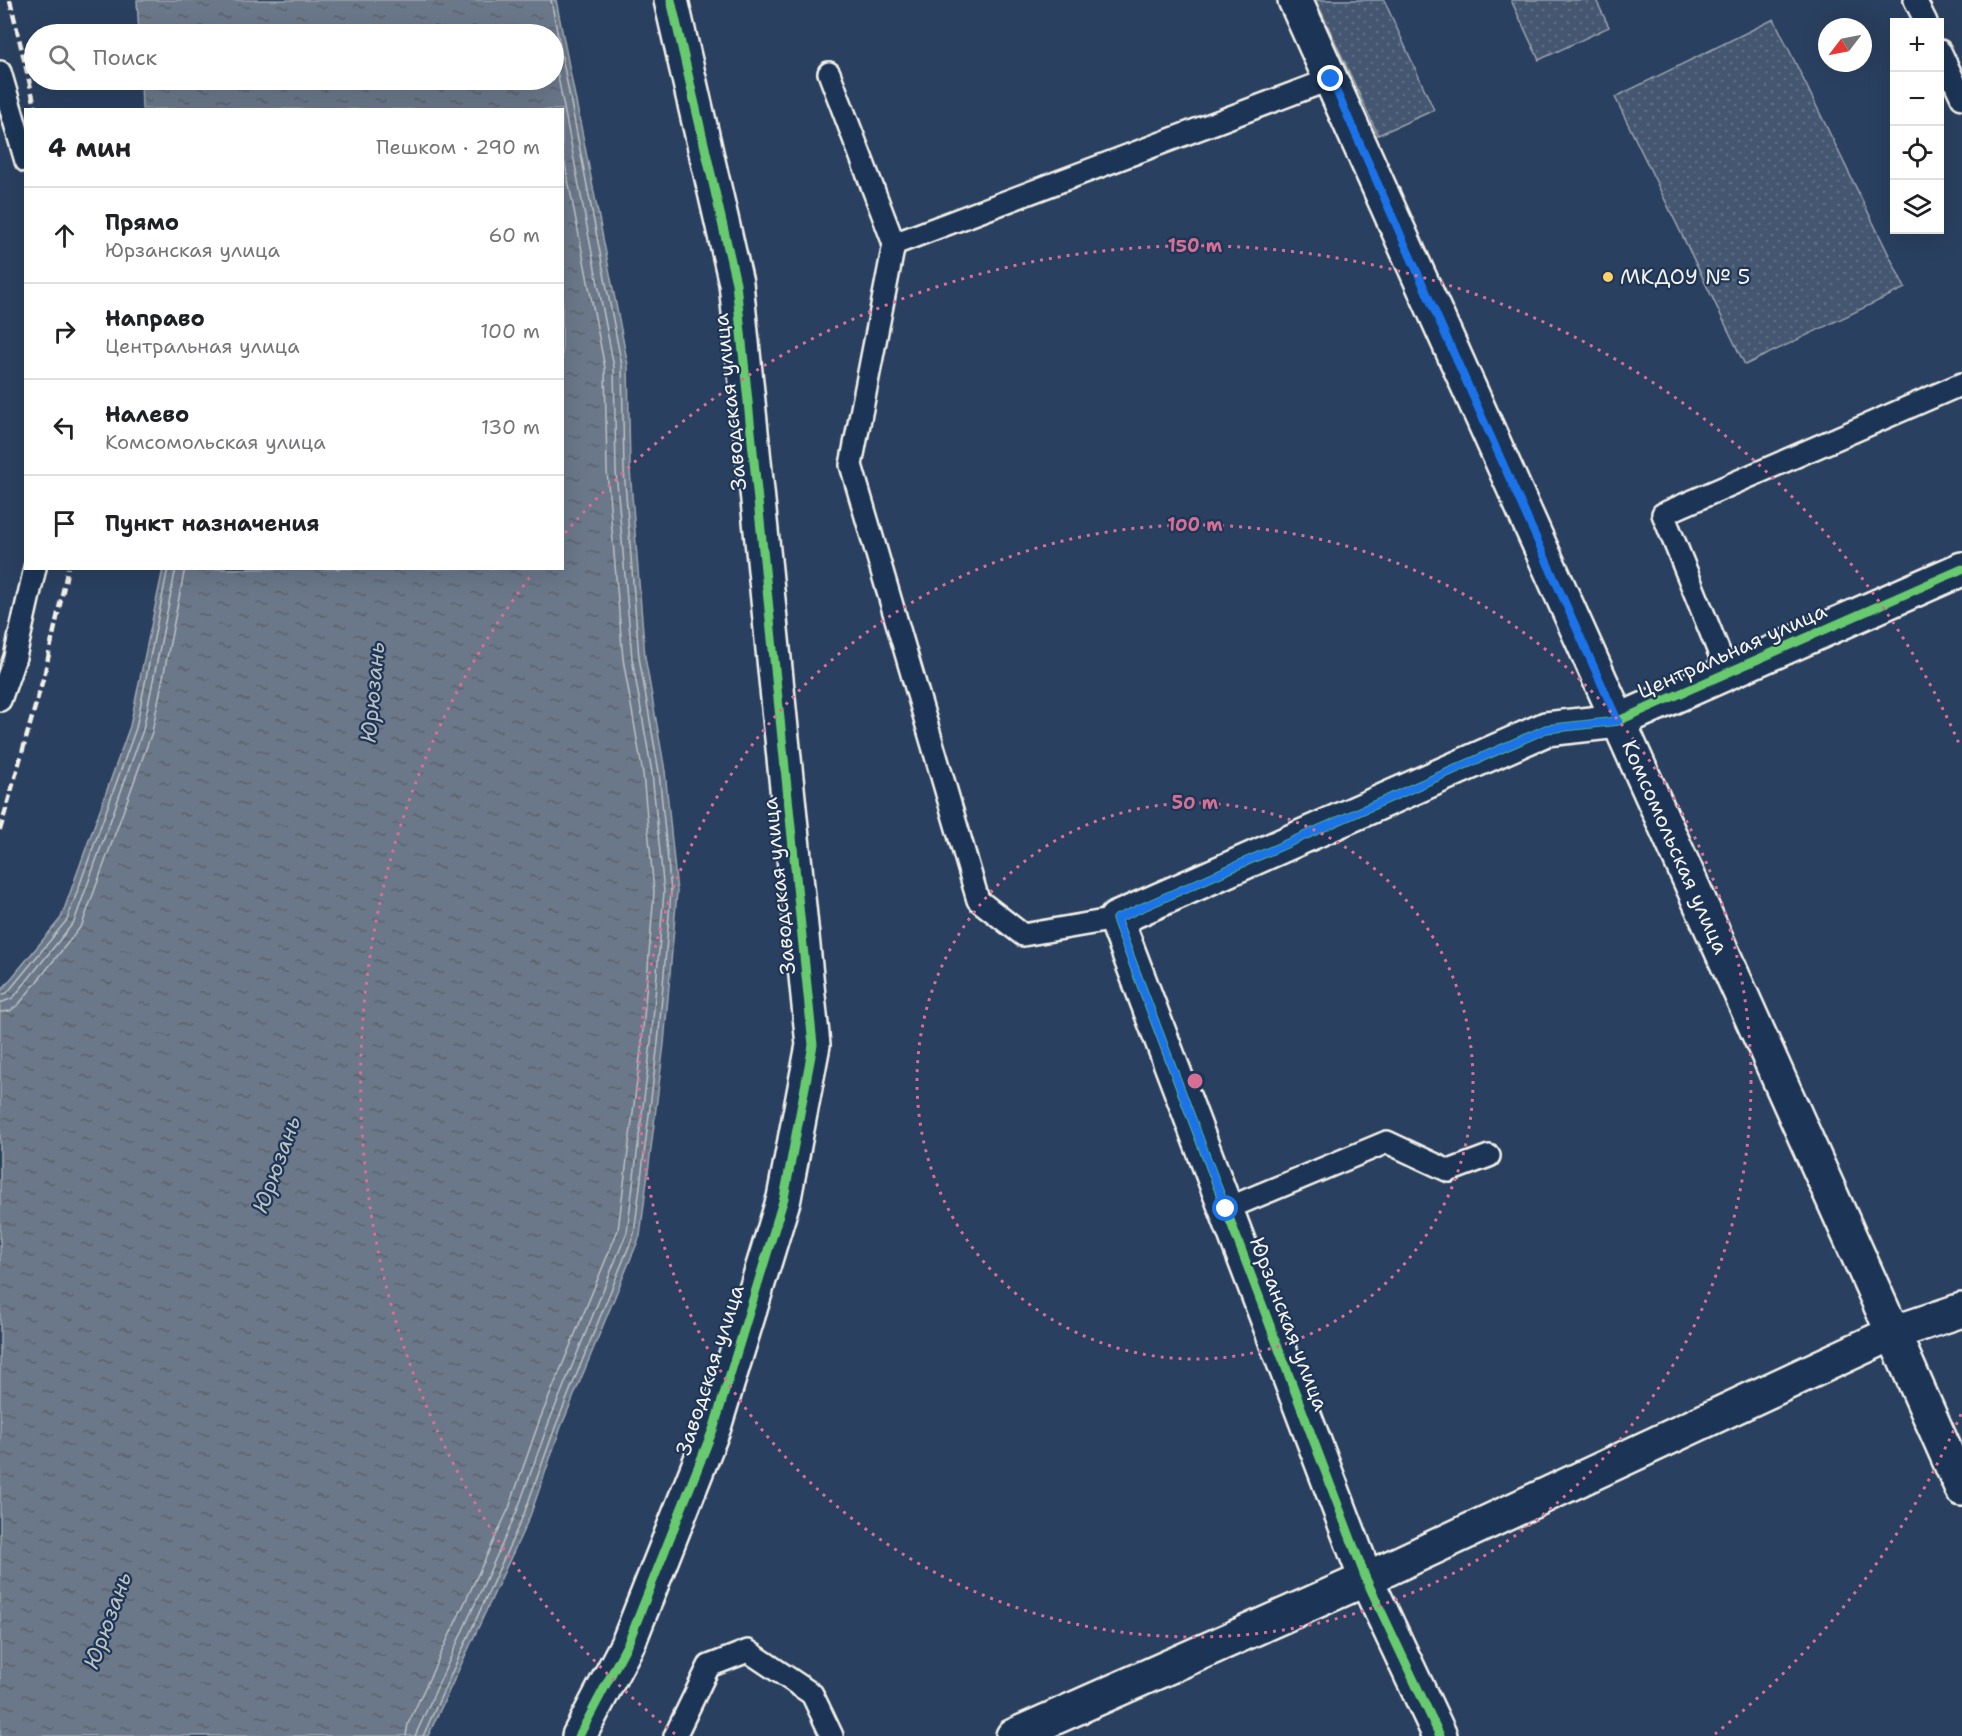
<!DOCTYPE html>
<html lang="ru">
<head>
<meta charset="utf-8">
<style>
  :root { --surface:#fff; --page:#f2f2f2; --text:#202124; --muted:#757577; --line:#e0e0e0 }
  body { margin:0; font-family:"Shantell Sans",sans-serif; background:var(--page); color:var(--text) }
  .controls { position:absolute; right:18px; top:18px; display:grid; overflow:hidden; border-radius:0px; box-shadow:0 6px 24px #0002 }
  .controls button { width:54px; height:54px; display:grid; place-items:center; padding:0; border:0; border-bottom:2px solid var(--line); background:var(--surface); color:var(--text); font:30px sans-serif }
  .compass { position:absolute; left:1818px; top:18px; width:54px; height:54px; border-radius:50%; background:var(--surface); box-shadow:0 6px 24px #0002; rotate:238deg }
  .stop { position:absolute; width:18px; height:18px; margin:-14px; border:4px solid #1a73e8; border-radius:50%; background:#fff }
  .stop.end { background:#1a73e8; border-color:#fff; box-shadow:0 2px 6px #0008 }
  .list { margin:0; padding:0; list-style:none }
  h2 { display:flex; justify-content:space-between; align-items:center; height:78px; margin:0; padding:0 24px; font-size:26px }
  h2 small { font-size:20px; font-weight:400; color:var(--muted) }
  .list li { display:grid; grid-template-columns:39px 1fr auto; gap:18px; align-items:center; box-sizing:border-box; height:96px; padding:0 24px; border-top:2px solid var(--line) }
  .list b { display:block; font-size:22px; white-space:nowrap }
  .list p { margin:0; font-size:20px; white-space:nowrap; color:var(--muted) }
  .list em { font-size:20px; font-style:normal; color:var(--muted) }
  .icon { flex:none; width:33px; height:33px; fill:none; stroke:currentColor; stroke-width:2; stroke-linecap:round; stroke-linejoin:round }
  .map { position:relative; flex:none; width:1962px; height:1736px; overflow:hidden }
  .search { position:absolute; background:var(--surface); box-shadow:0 6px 24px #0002; left:24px; top:24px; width:540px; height:66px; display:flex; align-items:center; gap:15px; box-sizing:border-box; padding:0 21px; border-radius:33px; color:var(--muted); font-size:22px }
  .panel { position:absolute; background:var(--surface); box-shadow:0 6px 24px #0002; left:24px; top:108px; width:540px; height:462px; border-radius:0px }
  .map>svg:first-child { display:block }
  .park { fill:url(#park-dots); stroke:#9ca4ac; stroke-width:1.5 }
  .water { fill:url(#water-ripples); stroke:#a1a8b0; stroke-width:1.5 }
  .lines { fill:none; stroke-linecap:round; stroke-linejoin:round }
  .shore { stroke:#bdc1c2; stroke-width:1.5 }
  .service-casing { stroke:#f4f1e8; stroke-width:26 }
  .minor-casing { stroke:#f4f1e8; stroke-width:38 }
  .tertiary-casing { stroke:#f4f1e8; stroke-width:38 }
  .secondary-casing { stroke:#f4f1e8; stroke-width:38 }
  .service { stroke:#1d3557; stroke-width:21 }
  .minor { stroke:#1d3557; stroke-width:33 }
  .tertiary { stroke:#1d3557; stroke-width:33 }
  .secondary { stroke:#1d3557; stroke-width:33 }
  .rail { stroke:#f4f1e8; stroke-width:4.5; stroke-dasharray:9 4.5; stroke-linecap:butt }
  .cycleway-casing { stroke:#1d3557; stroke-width:13 }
  .cycleway { stroke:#67ca6e; stroke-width:9 }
  .route { stroke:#1a73e8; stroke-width:8 }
  .ring { fill:none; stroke:#d66f93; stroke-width:3; stroke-dasharray:3 6 }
  .poi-dot { fill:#ffd166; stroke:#1d3557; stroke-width:2 }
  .labels { text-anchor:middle; stroke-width:4.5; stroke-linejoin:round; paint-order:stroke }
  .poi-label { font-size:21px; fill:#f4f1e8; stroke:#1d3557; text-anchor:start }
  .street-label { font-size:21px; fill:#f4f1e8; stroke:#1d3557 }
  .water-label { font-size:22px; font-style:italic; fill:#bdc1c2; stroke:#1d3557 }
  .centre { fill:#d66f93; stroke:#1d3557; stroke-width:3 }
  .ring-label { font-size:18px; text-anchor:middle; font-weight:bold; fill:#d66f93; stroke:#1d3557; stroke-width:4.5; stroke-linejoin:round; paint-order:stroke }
</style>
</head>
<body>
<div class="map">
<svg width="1962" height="1736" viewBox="0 0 1962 1736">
  <defs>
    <pattern id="park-dots" width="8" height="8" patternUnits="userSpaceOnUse" patternTransform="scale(1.5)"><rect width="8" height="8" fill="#445771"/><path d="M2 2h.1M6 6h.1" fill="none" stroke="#607085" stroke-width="1.8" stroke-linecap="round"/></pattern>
    <pattern id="water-ripples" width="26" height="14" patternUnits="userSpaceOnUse" patternTransform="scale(1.5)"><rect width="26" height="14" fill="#6a788a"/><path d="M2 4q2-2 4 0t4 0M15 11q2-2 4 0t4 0" fill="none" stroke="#5b626b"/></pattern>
  </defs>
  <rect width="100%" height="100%" fill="#2a4060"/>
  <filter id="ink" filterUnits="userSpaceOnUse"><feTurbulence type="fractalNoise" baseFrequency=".0167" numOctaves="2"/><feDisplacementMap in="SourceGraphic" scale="12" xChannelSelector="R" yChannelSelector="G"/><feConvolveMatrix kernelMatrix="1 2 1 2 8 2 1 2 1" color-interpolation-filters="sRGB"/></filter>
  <g filter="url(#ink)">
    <g class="park">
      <path d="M1316,0H1384L1434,110L1378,135Z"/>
      <path d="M1511,0H1596L1609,27L1539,60Z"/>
      <path d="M1774,19L1905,288L1745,365L1615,97Z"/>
    </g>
    <path class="water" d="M137,0H556L628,365L630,470L645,657L665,771L677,892L664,1044L640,1236L561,1427L530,1516L428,1736H0V992L61,918L130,726L163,569L562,568V110L142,109L141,80H554V34H139Z"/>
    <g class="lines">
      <g class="shore">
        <path d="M0,995L7,993L67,920L136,728L168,568"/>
        <path d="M0,1003L13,998L74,922L143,730L176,568"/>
        <path d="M0,1012L10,1011L19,1004L82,925L152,732L185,568"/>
        <path d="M406,1736L408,1724L509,1508L540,1419L618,1230L642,1042L654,892L643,774L623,659L607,471L605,368L562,149"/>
        <path d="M415,1736L517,1511L549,1422L627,1232L651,1043L664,892L652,773L632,658L616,471L614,367L554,56"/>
        <path d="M423,1736L524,1514L556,1425L634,1234L658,1043L671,892L659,772L639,657L624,470L622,366L551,0"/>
      </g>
      <defs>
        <g id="service">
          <path d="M1915,0L1926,22"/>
          <path d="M1940,51L1962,98"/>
          <path d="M0,72L26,161"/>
          <path d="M829,73L894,244"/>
          <path d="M1727,672L1663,514L1962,384"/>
          <path d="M0,700L15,657L35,568"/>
          <path d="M1116,919L1023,935L978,900L851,465L894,244L1331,79"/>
          <path d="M1226,1209L1387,1142L1449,1171L1489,1156"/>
          <path d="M675,1736L709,1666L748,1651L812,1694L832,1736"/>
        </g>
        <g id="minor">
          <path d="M1013,1736L1366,1579L1893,1333L1962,1489"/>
          <path d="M1440,1736L1366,1579L1116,919L1546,729L1618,721L1962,569"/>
        </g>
        <path id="tertiary" d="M579,1736L629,1641L714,1427L784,1198L813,1045L736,283L671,0"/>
        <path id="secondary" d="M1295,0L1893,1333L1962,1310"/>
      </defs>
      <use href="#service" class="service-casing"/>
      <use href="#minor" class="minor-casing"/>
      <use href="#tertiary" class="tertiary-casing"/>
      <use href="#secondary" class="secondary-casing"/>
      <use href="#service" class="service"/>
      <use href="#minor" class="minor"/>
      <use href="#tertiary" class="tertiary"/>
      <use href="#secondary" class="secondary"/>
      <g class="rail">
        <path d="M10,0L36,110"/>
        <path d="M0,830L45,672L68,568"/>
      </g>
      <defs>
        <g id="cycleway">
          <path d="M579,1736L629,1641L714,1427L784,1198L813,1045L736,283L671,0"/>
          <path d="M1440,1736L1366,1579L1116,919L1546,729L1618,721L1962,569"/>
        </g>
      </defs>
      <use href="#cycleway" class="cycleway-casing"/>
      <use href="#cycleway" class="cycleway"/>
    </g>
  </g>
  <g class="lines" filter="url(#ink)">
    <path class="route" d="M1226,1209L1116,919L1546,729L1618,721L1331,79"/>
  </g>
  <g class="ring">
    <circle cx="1195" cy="1081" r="278"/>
    <circle cx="1195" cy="1081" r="556"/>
    <path d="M1961 1414A835 835 0 0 1 1715 1734M675 1734A835 835 0 0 1 533 573M565 533A835 835 0 0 1 1961 748"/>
  </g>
  <circle class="poi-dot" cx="1608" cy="277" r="6"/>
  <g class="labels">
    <g class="poi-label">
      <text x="1620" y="284">МКДОУ № 5</text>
    </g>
    <g class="street-label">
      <text transform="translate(730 402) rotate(-96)" y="7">Заводская улица</text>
      <text transform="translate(1732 651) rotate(-24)" y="7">Центральная улица</text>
      <text transform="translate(1675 847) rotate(66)" y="7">Комсомольская улица</text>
      <text transform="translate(779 886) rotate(-96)" y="7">Заводская улица</text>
      <text transform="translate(1289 1324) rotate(69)" y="7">Юрзанская улица</text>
      <text transform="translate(710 1370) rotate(-72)" y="7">Заводская улица</text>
    </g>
    <g class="water-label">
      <text transform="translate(372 692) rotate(-85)" y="8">Юрюзань</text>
      <text transform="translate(276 1164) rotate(-70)" y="8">Юрюзань</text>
      <text transform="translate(107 1620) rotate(-70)" y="8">Юрюзань</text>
    </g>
  </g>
  <circle cx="1195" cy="1081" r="9" class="centre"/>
  <g class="ring-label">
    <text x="1195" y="252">150 m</text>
    <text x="1195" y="531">100 m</text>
    <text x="1195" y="809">50 m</text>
  </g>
</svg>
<div class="controls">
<button>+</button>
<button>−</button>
<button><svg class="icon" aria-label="locate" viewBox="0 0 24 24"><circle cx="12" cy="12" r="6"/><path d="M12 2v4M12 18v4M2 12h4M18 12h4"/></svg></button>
<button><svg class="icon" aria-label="layers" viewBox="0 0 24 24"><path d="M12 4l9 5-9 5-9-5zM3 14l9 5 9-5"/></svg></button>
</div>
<svg class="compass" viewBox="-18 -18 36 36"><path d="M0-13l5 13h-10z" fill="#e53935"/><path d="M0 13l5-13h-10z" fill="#757577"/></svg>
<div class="stop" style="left:1226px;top:1209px"></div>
<div class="stop end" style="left:1331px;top:79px"></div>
<div class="search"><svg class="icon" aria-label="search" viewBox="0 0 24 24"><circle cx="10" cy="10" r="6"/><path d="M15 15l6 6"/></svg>Поиск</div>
<section class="panel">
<h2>4 мин<small>Пешком · 290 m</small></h2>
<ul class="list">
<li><svg class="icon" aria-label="ahead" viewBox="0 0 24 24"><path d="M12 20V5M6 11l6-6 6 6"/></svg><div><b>Прямо</b><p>Юрзанская улица</p></div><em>60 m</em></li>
<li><svg class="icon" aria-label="right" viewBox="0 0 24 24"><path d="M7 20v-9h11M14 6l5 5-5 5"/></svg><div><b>Направо</b><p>Центральная улица</p></div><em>100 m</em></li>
<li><svg class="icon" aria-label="left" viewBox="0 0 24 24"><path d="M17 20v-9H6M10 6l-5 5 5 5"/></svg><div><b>Налево</b><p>Комсомольская улица</p></div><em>130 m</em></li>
<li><svg class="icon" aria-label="arrive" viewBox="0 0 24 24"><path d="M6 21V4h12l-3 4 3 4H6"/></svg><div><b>Пункт назначения</b></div></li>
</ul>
</section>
</div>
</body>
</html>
